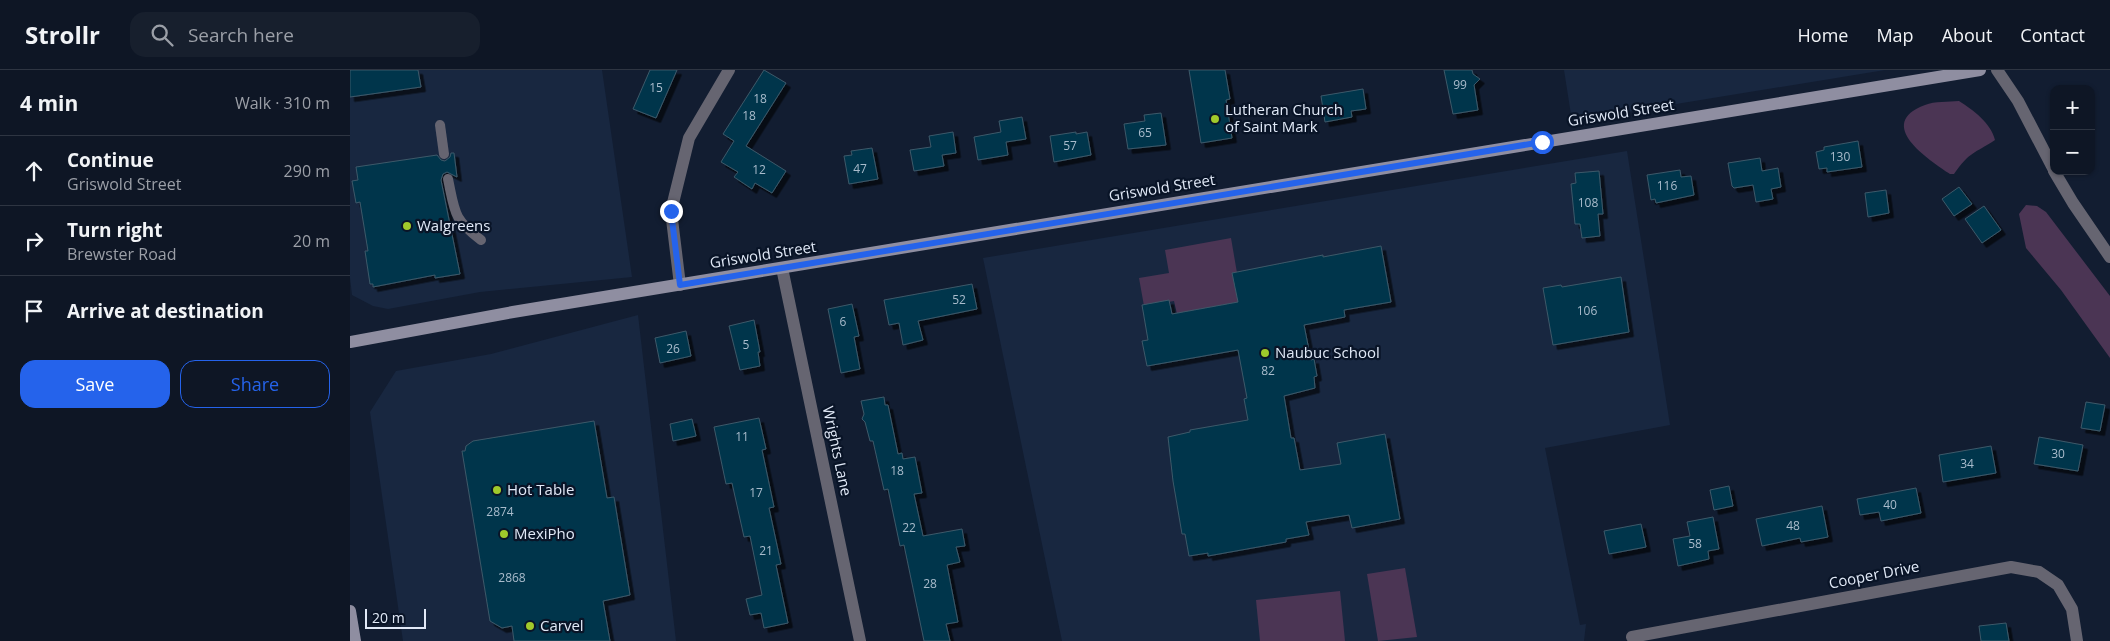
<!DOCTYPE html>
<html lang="en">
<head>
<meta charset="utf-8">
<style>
  :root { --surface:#0e1625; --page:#171f2d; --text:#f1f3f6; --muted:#9b9fa7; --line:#2e3542; --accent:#2563eb }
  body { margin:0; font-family:"Open Sans",sans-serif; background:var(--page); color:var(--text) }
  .controls { position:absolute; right:15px; top:15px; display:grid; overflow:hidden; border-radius:10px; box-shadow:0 1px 4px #0004 }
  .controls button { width:45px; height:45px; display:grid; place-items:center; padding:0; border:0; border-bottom:1px solid var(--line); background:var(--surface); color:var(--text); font:25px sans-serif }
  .scale { position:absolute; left:15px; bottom:12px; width:61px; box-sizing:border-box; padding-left:5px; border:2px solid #e1e9f7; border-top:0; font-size:14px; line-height:18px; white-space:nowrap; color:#e1e9f7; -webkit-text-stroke:4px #091427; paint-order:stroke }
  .stop { position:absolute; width:15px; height:15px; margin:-11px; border:4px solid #2563eb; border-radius:50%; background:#fff }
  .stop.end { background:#2563eb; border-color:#fff; box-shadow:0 1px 5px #0008 }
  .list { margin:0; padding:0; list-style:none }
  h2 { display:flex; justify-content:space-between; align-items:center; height:65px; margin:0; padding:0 20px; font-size:21px }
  h2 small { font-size:16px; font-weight:400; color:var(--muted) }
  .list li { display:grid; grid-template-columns:32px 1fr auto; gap:15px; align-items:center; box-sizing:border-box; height:70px; padding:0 20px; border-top:1px solid var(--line) }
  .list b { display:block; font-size:19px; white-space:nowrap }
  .list p { margin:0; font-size:16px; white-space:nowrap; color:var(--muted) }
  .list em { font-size:16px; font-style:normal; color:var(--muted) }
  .actions { display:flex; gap:10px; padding:15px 20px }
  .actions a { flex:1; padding:11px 0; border:1px solid var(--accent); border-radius:15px; text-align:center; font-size:18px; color:var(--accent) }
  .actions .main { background:var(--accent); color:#fff }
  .icon { flex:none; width:28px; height:28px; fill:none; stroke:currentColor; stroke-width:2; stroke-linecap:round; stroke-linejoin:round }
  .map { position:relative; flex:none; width:1760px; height:571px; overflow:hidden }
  header { display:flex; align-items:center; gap:30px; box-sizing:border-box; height:70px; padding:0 25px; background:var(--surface); border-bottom:1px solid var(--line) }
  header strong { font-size:24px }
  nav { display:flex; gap:28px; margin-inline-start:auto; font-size:18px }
  .search { width:350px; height:45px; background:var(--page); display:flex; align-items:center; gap:12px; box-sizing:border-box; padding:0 18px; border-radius:15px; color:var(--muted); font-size:19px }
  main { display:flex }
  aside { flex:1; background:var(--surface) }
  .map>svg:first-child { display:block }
  .built { fill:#182740 }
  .green { fill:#4b3554 }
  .building { fill:#00354c; stroke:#3d5969; filter:url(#shadow) }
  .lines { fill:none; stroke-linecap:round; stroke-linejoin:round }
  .lane { stroke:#666571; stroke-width:10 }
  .street { stroke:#666571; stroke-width:12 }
  .secondary { stroke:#8f8ea1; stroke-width:12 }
  .route { stroke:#2563eb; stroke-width:6 }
  .poi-dot { fill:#a0c92b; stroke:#091427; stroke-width:2 }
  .labels { text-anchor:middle; stroke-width:4.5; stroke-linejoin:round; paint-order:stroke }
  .number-label { font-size:12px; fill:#a9bccc }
  .poi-label { font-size:15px; fill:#e1e9f7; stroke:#091427; text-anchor:start }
  .street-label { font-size:15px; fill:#e1e9f7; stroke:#091427 }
</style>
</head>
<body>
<header>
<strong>Strollr</strong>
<div class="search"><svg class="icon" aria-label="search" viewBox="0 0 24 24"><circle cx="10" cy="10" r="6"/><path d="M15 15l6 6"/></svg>Search here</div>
<nav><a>Home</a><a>Map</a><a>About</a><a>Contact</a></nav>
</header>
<main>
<aside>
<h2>4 min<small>Walk · 310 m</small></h2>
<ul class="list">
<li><svg class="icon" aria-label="ahead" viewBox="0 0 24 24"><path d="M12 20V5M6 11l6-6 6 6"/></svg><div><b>Continue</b><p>Griswold Street</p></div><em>290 m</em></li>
<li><svg class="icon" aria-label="right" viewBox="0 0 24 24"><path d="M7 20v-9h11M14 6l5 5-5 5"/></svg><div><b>Turn right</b><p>Brewster Road</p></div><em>20 m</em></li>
<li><svg class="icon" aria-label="arrive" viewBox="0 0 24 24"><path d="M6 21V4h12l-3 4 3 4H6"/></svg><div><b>Arrive at destination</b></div></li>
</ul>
<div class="actions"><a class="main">Save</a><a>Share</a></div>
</aside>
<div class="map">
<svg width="1760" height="571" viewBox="0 0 1760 571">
  <defs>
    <filter id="shadow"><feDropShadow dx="4.5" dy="4.5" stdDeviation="0" flood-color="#0009"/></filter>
  </defs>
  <rect width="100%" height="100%" fill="#121d31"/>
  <g class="built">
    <path d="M0,0H252L282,207L130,222L38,239L23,236L2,225L0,208Z"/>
    <path d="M1214,0H1535L1222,51Z"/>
    <path d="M1277,81L1320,355L1195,378L1230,555L1236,554L1234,571H712L633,188Z"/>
    <path d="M288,245L326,571H53L20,342L46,301L141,284Z"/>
  </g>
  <g class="green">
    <path d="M1609,31C1623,40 1641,53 1645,70C1624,84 1620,81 1604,104H1600C1579,90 1524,54 1575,35C1585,31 1598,32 1609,31Z"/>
    <path d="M1676,135L1687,136L1696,142L1760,226V288L1711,220L1676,178L1669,144Z"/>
    <path d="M881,168L892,232L827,244L824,231L794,236L789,208L819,203L815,180Z"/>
    <path d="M1055,498L1067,567L1028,571L1017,504Z"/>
    <path d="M990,521L995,571H910L906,530Z"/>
  </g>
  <g class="building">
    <path d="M0,0H68L71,17L0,27Z"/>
    <path d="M300,0H327L306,48L283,39Z"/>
    <path d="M414,0L436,13L396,76L436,101L422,123L405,113L402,119L384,107L388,102L371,92L384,71L373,64Z"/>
    <path d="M839,0H875L880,29L876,30L882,68L851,73Z"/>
    <path d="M1094,0H1122L1123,4L1130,9L1124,15L1128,40L1103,44Z"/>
    <path d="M1013,19L1016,39L1001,41L1002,47L975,52L971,26Z"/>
    <path d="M811,43L816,75L778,79L774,54L795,51L794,45Z"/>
    <path d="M672,47L676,69L656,72L658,85L628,90L624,67L651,62L649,51Z"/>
    <path d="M603,62L606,83L592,85L594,96L564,101L560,80L581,77L579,66Z"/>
    <path d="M726,62V64L737,62L741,85L704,92L700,66Z"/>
    <path d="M1508,71L1512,97L1477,102V98L1469,99L1466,82L1474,80V77Z"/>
    <path d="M522,78L528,109L499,114L494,86L502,85L501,81Z"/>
    <path d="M101,83H104L107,107L97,102L93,104L91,110L110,204L85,208V205L23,217V214H20L15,181H18L10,132L6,133L2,111L8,110L6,97L87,85L91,90L95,91L100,87Z"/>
    <path d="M1410,88L1412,101L1428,98L1431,117L1421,119L1423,129L1406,132L1403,115L1384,118L1382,116L1378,93Z"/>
    <path d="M1330,100L1331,107L1341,106L1344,125L1306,133L1305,129L1301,130L1297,105Z"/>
    <path d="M1249,101L1253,144H1248L1250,166L1232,168L1230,154H1225L1221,114L1226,113L1225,103Z"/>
    <path d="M1609,117L1622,134L1604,146L1592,129Z"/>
    <path d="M1536,120L1539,143L1518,147L1515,123Z"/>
    <path d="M1634,136L1651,160L1632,173L1615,149Z"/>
    <path d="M1031,176L1041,232L994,240L995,247L954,255L961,290L964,289L967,306L964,307L965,318L934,326L941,368H944L950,400L991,394L987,373L1035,364L1050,449L1002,458L999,445L956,452L959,465L936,469V472L858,486V483L839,486L835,464H832L823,411L818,367L840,362V360L898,350L894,329L897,328L888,280L797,296L792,271L798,270L792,235L819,230L822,244L888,232L882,203L973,185V187Z"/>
    <path d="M1271,207L1279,262L1203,275L1193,218L1211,215L1212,217Z"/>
    <path d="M622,214L627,239L568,251L573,270L553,275L549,253L539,255L534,230Z"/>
    <path d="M502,234L509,266L504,267L510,299L491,303L478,239Z"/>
    <path d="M404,250L410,282H408L410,296L390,300L379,256Z"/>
    <path d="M336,261L341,286L310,293L305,268Z"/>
    <path d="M534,327L535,335H538L548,384L552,383L553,389L565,387L572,423L564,424L573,466L612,459L615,476L606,477L610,492L597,495L608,552L596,554L600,571H574L554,475L550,476L538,419L534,420L523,371H520L515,352L512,349L514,344L511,331Z"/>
    <path d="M1736,332L1755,335L1750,361L1731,358Z"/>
    <path d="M409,348L416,379L412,380L424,437L419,438L431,494L426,495L438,553L414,558L411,543L400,545L396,529L412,525L400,466L394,467L382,413L376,414L364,357Z"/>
    <path d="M342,349L346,366L323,371L320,354Z"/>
    <path d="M244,351L257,428L264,427L280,525L253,531L260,571H164L162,556L152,558L140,551L112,381H115L116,376L123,371Z"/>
    <path d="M1689,367L1733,375L1728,401L1684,394Z"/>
    <path d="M1641,376L1646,403L1593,412L1589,385Z"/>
    <path d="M1379,416L1383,436L1364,440L1360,420Z"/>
    <path d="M1566,418L1571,443L1531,451L1529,442L1510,445L1507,429Z"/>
    <path d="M1472,436L1478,467L1451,472L1450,468L1412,476L1406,449Z"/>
    <path d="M1363,447L1369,479L1358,481L1359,489L1328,496L1323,469L1340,466L1337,452Z"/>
    <path d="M1291,454L1296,477L1259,484L1254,461Z"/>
    <path d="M1656,553L1659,571H1631L1629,556Z"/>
  </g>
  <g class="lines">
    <g class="lane">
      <path d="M90,55L94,84"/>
      <path d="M98,109C105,142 103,149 131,170"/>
    </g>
    <g class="street">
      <path d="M1647,0L1668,31L1704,100"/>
      <path d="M1704,101L1723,133L1760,187"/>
      <path d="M432,198L510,571"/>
      <path d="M330,215L321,141L339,68L379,0"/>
      <path d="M1282,567L1661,497L1689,502L1708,515L1722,539L1727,571"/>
    </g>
    <g class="secondary">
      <path d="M0,272L163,242L1630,0"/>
      <path d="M0,541L5,571"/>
    </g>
  </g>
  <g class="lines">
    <path class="route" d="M321,141L330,215L1192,72"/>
  </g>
  <g class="poi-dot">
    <circle cx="865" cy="49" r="5"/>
    <circle cx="57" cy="156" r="5"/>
    <circle cx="915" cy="283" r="5"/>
    <circle cx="147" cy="420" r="5"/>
    <circle cx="154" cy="464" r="5"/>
    <circle cx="180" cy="556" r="5"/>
  </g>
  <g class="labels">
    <g class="number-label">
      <text x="1110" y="19">99</text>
      <text x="306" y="22">15</text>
      <text x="410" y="33">18</text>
      <text x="399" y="50">18</text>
      <text x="795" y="67">65</text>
      <text x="720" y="80">57</text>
      <text x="1490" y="91">130</text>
      <text x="510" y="103">47</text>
      <text x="409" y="104">12</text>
      <text x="1317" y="120">116</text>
      <text x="1238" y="137">108</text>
      <text x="609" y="234">52</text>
      <text x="1237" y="245">106</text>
      <text x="493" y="256">6</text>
      <text x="396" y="279">5</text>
      <text x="323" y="283">26</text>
      <text x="918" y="305">82</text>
      <text x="392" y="371">11</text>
      <text x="1708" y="388">30</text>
      <text x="1617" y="398">34</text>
      <text x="547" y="405">18</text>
      <text x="406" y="427">17</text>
      <text x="1540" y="439">40</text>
      <text x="150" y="446">2874</text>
      <text x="1443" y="460">48</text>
      <text x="559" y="462">22</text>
      <text x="1345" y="478">58</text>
      <text x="416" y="485">21</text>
      <text x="162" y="512">2868</text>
      <text x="580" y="518">28</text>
    </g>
    <g class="poi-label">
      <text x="875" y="45">Lutheran Church<tspan x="875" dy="17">of Saint Mark</tspan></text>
      <text x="67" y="161">Walgreens</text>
      <text x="925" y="288">Naubuc School</text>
      <text x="157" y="425">Hot Table</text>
      <text x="164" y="469">MexiPho</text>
      <text x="190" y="561">Carvel</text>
    </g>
    <g class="street-label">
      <text transform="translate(1271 43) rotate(-9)" y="5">Griswold Street</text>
      <text transform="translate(812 118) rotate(-9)" y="5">Griswold Street</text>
      <text transform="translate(413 185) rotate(-9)" y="5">Griswold Street</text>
      <text transform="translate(487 381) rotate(78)" y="5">Wrights Lane</text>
      <text transform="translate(1524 505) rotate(-11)" y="5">Cooper Drive</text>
    </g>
  </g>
</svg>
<div class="controls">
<button>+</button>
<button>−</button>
</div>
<div class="scale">20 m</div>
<div class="stop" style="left:1192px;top:72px"></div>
<div class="stop end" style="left:321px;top:141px"></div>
</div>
</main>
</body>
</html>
